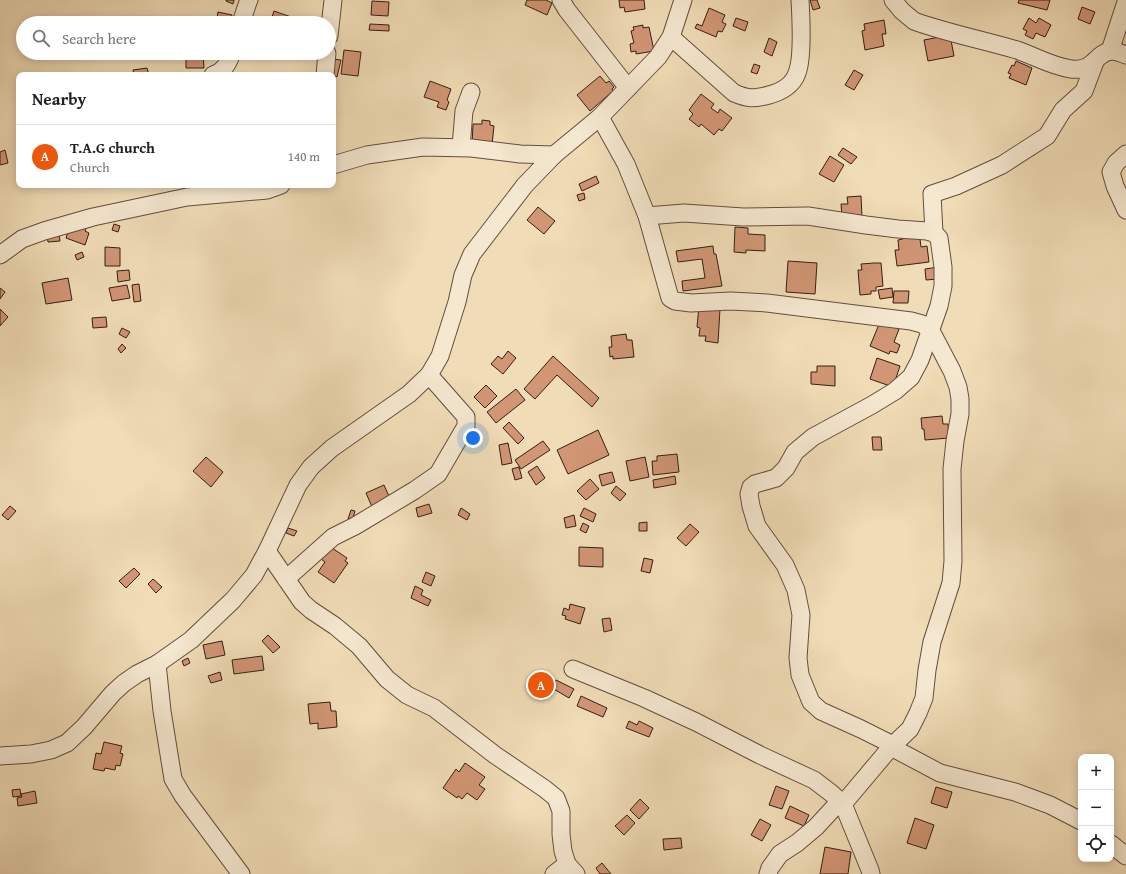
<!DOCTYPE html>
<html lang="en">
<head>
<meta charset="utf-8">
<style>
  :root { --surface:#fff; --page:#f2f2f2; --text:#202124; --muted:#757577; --line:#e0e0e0; --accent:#ea580c }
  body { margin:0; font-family:"Gentium Book Plus",serif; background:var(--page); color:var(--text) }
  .controls { position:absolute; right:12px; bottom:12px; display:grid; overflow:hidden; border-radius:8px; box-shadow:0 2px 10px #0003 }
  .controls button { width:36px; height:36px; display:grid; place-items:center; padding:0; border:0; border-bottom:1px solid var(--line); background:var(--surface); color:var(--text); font:20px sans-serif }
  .you { position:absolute; left:473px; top:438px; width:14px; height:14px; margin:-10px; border:3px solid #fff; border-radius:50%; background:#1a73e8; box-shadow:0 0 0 6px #1a73e833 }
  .badge { display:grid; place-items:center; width:26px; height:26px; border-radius:50%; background:var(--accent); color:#fff; font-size:13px; font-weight:700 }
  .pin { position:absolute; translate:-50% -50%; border:2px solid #fff; box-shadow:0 1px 4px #0006 }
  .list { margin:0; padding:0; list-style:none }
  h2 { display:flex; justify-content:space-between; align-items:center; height:52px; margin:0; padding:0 16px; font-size:17px }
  h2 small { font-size:13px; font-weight:400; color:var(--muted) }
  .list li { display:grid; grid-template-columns:26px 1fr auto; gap:12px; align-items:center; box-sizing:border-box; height:64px; padding:0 16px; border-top:1px solid var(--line) }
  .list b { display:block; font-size:15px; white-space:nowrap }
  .list p { margin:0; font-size:13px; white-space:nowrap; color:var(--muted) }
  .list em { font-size:13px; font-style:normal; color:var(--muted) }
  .icon { flex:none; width:22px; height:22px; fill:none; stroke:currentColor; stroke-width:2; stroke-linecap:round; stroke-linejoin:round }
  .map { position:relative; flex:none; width:1126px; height:874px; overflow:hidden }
  .search { position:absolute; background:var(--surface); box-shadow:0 2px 10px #0003; left:16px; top:16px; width:320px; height:44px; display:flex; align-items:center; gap:10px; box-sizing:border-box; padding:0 14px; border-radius:22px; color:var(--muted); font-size:15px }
  .panel { position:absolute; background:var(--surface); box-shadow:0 2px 10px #0003; left:16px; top:72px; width:320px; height:116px; border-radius:8px }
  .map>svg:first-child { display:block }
  .building { fill:#d29675; stroke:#341e15 }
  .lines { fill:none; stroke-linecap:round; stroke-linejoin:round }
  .minor-casing { stroke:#634e3d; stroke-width:19 }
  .minor { stroke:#f5e8d0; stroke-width:17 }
</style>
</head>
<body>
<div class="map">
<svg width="1126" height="874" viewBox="0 0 1126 874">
  <rect width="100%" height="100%" fill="#f0dcb6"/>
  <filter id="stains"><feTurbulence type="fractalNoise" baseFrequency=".005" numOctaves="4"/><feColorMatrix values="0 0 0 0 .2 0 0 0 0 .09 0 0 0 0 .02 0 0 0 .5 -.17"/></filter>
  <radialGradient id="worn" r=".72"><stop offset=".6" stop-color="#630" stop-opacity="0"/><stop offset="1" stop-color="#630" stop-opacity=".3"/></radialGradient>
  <g class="building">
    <path d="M226,0H234L233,4L226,1Z"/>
    <path d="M527,0H546L552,3L547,15L525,5Z"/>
    <path d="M619,0H644L645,9L625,12L624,7L620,8Z"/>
    <path d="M810,0H817L820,8L813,10Z"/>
    <path d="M1019,0H1050L1047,10L1018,3Z"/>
    <path d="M372,1L389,2L388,16L371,15Z"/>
    <path d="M1082,7L1095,12L1090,24L1078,19Z"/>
    <path d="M709,8L725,15L722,22L726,24L722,32L718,31L716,37L695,28L697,24L702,26Z"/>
    <path d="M274,11L294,18L292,23H270Z"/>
    <path d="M218,12L232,15L230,23H216Z"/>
    <path d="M736,18L748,22L745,31L733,26Z"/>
    <path d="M1029,18L1036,23L1039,18L1051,25L1045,37L1036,33L1033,39L1025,35L1027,31L1023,29Z"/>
    <path d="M884,20L886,34H882L884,46L865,50L862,31L865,30L864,24Z"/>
    <path d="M370,24L389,25V31L369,30Z"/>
    <path d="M643,25V28L649,27L654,51L636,54V51L631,52L630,44L634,43L631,31L634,30L633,27Z"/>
    <path d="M950,35L954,56L928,61L924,40Z"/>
    <path d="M769,38L777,42L772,56L764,52Z"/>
    <path d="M344,50L361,52L358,76L341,74Z"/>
    <path d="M186,53H203L204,68H186Z"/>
    <path d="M333,59L341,60L337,77L333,76Z"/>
    <path d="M1016,61L1032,68L1026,85L1009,78L1011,74L1008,73L1012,65L1014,66Z"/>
    <path d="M754,64L760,66L757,74L751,72Z"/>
    <path d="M147,68L149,75H134L133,70Z"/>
    <path d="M854,70L863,75L854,90L845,85Z"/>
    <path d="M600,76L606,83L609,81L614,87L612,89L613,91L590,111L577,95Z"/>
    <path d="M430,81L451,89L447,100L449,102L446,110L437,107L439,102L424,97Z"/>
    <path d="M701,94L714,104L711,108L718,113L720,109L732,118L722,131L719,129L714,135L701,124L699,127L689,119L693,114L689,110Z"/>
    <path d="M482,120L490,121V125L494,126L492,145L472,144L473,124H482Z"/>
    <path d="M843,148L857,157L851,164L838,155Z"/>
    <path d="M5,150L8,163L0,165V152Z"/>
    <path d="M830,156L844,165L834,182L819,174Z"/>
    <path d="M596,176L599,183L582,191L579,184Z"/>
    <path d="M584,193L585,199L579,201L577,195Z"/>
    <path d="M861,196L862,217L842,216L841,204H848L847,197Z"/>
    <path d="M538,207L555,221L544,234L527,220Z"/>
    <path d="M114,224L120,226L118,232L112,230Z"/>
    <path d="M70,226H87L85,231L89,233L85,245L66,238Z"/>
    <path d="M735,227L748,228V234L765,235V251L746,250V253L734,252Z"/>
    <path d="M59,233L60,241L48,242L47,234Z"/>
    <path d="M916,233L917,239H920L921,247L927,246L929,262L897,266L895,250H899L898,240L903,239L902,234Z"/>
    <path d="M713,246L714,254H716L722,286L683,291L682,281L705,278L702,259L678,262L676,251Z"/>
    <path d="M105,247L120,248V266H105Z"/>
    <path d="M82,252L84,257L77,260L75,255Z"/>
    <path d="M788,261L817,263L815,294L786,292Z"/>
    <path d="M874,263H881L883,286L876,287V291H871V294L860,295L858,270H862L861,264Z"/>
    <path d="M939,267V279L926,280L925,269Z"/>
    <path d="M129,270L130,280L118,282L117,271Z"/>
    <path d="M68,278L72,300L46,304L42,283Z"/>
    <path d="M139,284L141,301L134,302L132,285Z"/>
    <path d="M127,285L130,298L112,301L109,288Z"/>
    <path d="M0,288L5,292L0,299Z"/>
    <path d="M892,288L893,297L880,299L878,290Z"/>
    <path d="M894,291H909L908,303H893Z"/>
    <path d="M699,306L720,309L718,343L705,341L706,336H699L700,328L697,327Z"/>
    <path d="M0,309L8,317L0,326Z"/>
    <path d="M106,317L107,327L93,328L92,318Z"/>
    <path d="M880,322L899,329L894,342L900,345L897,353L890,351L889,354L870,346Z"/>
    <path d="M122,328L130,332L126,338L119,334Z"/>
    <path d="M626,334L627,340H632L634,357L613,359V356L610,357L609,347H612L611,336Z"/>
    <path d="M122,344L126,348L121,353L118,349Z"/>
    <path d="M508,351L516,358L503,374L491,364L498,356L502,359Z"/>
    <path d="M553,356L599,398L592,407L557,375L535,399L524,389Z"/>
    <path d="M877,358L900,366L893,387L870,379Z"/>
    <path d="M817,366H835V386L811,384V372H817Z"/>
    <path d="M486,385L497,396L485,408L474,397Z"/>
    <path d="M516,389L525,400L496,423L487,412Z"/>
    <path d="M942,416L943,424H948L949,438L925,440L924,429H922L921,418Z"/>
    <path d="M509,422L524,438L518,444L503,428Z"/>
    <path d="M598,430L609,455L568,474L557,450Z"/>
    <path d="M872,437H881L882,450H873Z"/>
    <path d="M543,441L550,450L521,469L515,460Z"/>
    <path d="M508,443L512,463L502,465L499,445Z"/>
    <path d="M677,454L679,472L653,475L652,461H657V456Z"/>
    <path d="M206,457L223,472L211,487L193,471Z"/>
    <path d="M645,457L649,477L630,481L626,461Z"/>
    <path d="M537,466L545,478L536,485L528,472Z"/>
    <path d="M519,467L522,478L515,480L512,469Z"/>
    <path d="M612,472L615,482L602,486L599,475Z"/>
    <path d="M675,476L676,484L654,488L653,480Z"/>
    <path d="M590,479L599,489L586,500L577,491Z"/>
    <path d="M384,485L391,501L373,509L366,493Z"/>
    <path d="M616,486L626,494L620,501L611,493Z"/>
    <path d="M429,504L432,513L418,517L416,508Z"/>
    <path d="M10,506L16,511L8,520L2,515Z"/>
    <path d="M461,508L470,514L467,520L458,515Z"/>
    <path d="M584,508L596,514L593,522L580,516Z"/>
    <path d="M351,510L355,511L352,521L348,519Z"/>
    <path d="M574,515L576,526L566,528L564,518Z"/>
    <path d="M647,522V531H639V523Z"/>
    <path d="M583,523L589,526L586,533L580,530Z"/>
    <path d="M690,524L699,532L686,546L677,538Z"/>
    <path d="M288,528L297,531L294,536L286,533Z"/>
    <path d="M329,546L347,558L345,561L348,563L334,583L318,572L325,562L321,559Z"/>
    <path d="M579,547L603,548V567L579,566Z"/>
    <path d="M644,558L653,560L650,573L641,571Z"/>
    <path d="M134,568L140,574L126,588L119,581Z"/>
    <path d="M426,572L435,576L431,586L422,582Z"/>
    <path d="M153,579L162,587L156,593L148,584Z"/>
    <path d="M415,586L423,590L421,595L431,600L428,606L411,598Z"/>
    <path d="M570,604L585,608L580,624L565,619L566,616L562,615L564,608L569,610Z"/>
    <path d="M610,618L612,630L604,632L602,619Z"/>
    <path d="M268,635L280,647L273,653L262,641Z"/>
    <path d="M222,641L225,655L206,659L203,645Z"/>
    <path d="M262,656L264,670L234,674L232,660Z"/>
    <path d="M188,658L190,663L184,666L182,661Z"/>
    <path d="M220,672L222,680L211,683L208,676Z"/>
    <path d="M556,680L574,689L569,698L552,688Z"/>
    <path d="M581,696L607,708L603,717L577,706Z"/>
    <path d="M330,702L331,711H336L337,727L318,729V723L310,724L308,704Z"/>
    <path d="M629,721L637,725L639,721L653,728L649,737L626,728Z"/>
    <path d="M104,742L122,746L120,753L123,754L120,766L116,765L115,770L105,768L104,771L93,769L96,753L101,754Z"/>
    <path d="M465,763L485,777L479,785L485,789L477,800L467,793L462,799L458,796L457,798L443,788L456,769L459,772Z"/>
    <path d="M776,786L789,791L782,809L769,805Z"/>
    <path d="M936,787L952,792L947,808L931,803Z"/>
    <path d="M20,789L21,796L13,797L12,790Z"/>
    <path d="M35,791L37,803L18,806L17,798L22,797L21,794Z"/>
    <path d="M640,799L649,808L639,819L630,810Z"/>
    <path d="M790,806L809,815L804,826L785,818Z"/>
    <path d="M627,815L635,823L624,835L615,826Z"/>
    <path d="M915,818L934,825L926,849L907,843Z"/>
    <path d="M760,819L771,825L762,841L751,835Z"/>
    <path d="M681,838L682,848L664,850L663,839Z"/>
    <path d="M825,847L851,852L848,874H820Z"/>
    <path d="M602,863L611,874H600L596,868Z"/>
  </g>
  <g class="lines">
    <defs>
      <g id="minor">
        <path d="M561,0L567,10L628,88"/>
        <path d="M893,0L902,11L914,21C947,33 983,40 1017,50C1035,56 1051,66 1071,69C1094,72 1095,53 1111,51C1116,51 1121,53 1126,55"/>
        <path d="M241,23L248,2L249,0"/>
        <path d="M329,36L333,0"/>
        <path d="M671,37L734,93C748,99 754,99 769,95C781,92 793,85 797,73C803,58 801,17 800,0"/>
        <path d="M1110,51L1126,2"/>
        <path d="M213,75C224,72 228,63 232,53"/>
        <path d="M325,75L327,53"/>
        <path d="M600,117L626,164L647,216L670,298L675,301L691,303L731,301L767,303L911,321L922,324L930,329L952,371L958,387L960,399V414L955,441L952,469L953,561L951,583L932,642L927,670L924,698L918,713L910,729L891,747L843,804"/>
        <path d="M461,147L464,111L471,92"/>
        <path d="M1126,154L1116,163L1111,172L1115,186L1126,210"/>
        <path d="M333,165L367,155L423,147L471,148L520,154L554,155"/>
        <path d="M647,216L684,213L743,217L808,216L866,225L898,229L927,231L934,233L939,238L943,267V286L939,306L920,360L911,377L895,391L872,405L813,437L795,452L786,468L776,478L755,484L751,487L749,494L751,506L757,526L785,565L796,590L801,615L798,658L800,675L811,702L821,711L861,729L893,745"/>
        <path d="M934,233L932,194L956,186L1002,165L1047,136L1063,110L1084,91L1095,62"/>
        <path d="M0,255L22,239L44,231L93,217L187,197L267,190L281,185"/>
        <path d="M267,551L302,602L311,610L335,626L359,646L387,679L407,695L434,708L495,755L545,789L556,798L561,811V834L563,851L567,864L576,874"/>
        <path d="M286,579L333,537L355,526L415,490L438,474L466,426V417L429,375"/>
        <path d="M157,664L162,711L173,779L183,796L241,874"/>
        <path d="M573,669L644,698L696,722L760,755L814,780L831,793L843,804L870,870L871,874"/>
        <path d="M891,747L940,773L1015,792L1050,805L1081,821"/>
        <path d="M0,756L31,754L51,750L67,743L84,727L113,693L124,683L137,674L157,664L191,640L233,600L254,575L267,551L298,485L311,467L332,448L409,394L429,375L440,356L457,302L463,275L472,254L525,185L554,155L600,117L658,57L671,37L683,0"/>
        <path d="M1111,844L1126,856"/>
        <path d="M554,874L567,864"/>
        <path d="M768,874L770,868L780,854L797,843L816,827L840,801"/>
      </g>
    </defs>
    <use href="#minor" class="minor-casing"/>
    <use href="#minor" class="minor"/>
  </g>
  <rect width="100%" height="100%" filter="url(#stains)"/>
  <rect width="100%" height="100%" fill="url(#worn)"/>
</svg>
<div class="controls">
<button>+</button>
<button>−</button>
<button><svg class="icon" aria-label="locate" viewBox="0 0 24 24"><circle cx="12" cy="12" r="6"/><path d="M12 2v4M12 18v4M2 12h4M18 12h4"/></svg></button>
</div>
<div class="you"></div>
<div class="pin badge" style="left:541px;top:685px">A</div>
<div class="search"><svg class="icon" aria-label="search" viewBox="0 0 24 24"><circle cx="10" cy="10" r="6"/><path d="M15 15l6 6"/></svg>Search here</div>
<section class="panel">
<h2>Nearby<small></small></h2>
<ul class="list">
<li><span class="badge">A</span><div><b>T.A.G church</b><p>Church</p></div><em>140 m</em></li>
</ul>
</section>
</div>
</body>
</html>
